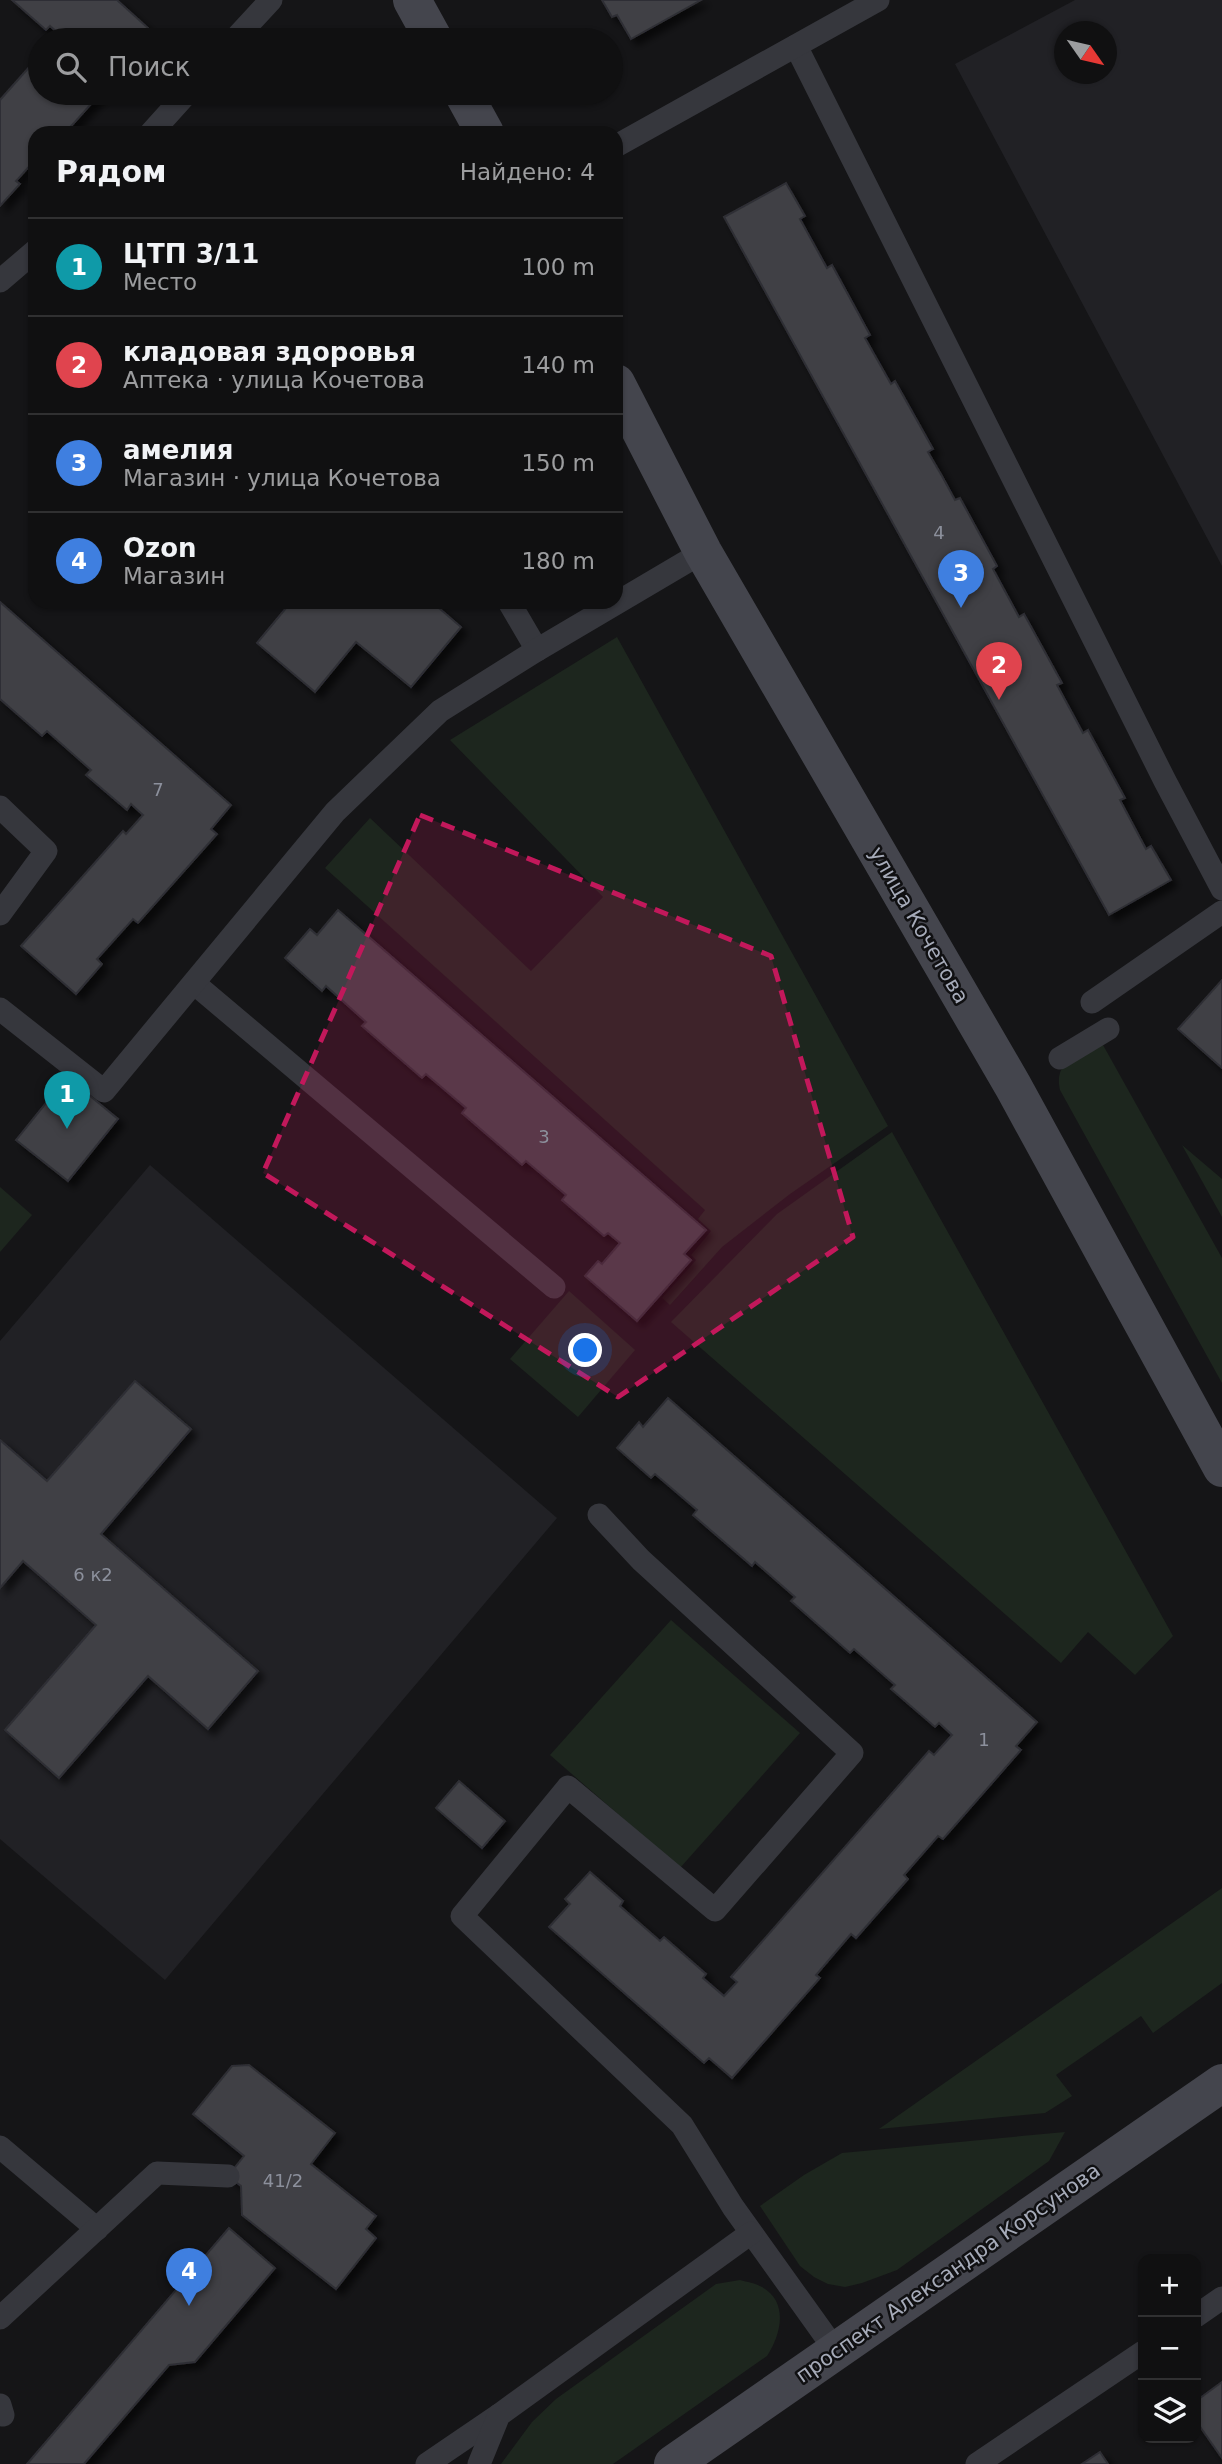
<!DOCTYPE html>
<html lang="ru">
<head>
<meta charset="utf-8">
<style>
  :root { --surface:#101011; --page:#19191a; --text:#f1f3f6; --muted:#9c9d9f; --line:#303031; --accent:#ffc026 }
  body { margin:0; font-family:"DejaVu Sans",sans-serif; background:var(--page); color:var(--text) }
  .controls { position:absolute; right:21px; bottom:21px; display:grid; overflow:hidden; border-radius:14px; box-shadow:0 2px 5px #0004 }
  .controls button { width:63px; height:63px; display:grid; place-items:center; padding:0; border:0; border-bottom:2px solid var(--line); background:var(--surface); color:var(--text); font:35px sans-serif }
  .compass { position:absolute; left:1054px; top:21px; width:63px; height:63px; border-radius:50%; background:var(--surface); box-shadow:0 2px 5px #0004; rotate:124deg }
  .you { position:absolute; left:586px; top:1351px; width:24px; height:24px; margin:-18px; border:5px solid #fff; border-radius:50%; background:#1a73e8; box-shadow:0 0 0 10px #1a73e833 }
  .badge { display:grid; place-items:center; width:46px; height:46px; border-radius:50%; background:var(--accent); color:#fff; font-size:23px; font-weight:700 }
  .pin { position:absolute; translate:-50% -58px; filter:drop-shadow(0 2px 4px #0008) }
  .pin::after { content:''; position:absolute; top:37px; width:24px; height:21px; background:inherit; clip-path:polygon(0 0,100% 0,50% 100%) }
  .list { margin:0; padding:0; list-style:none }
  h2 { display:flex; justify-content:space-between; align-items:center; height:91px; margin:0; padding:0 28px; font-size:30px }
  h2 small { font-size:23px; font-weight:400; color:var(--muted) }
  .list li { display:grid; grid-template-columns:46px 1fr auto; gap:21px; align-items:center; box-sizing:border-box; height:98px; padding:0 28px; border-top:2px solid var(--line) }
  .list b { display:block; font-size:26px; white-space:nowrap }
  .list p { margin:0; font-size:23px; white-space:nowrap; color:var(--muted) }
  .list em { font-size:23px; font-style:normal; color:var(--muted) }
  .icon { flex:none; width:38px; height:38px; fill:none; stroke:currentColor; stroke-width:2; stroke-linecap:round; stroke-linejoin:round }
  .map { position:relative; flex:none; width:1222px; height:2464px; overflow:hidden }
  .search { position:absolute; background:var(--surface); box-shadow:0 2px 5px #0004; left:28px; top:28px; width:595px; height:77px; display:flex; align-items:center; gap:18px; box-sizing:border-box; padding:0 24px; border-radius:38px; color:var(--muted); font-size:26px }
  .panel { position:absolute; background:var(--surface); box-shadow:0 2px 5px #0004; left:28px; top:126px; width:595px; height:483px; border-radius:21px }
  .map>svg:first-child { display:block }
  .built { fill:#212125; fill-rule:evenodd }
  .green { fill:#1d261e }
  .building { fill:#3f4045; stroke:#2f2f34; stroke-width:2; filter:url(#shadow) }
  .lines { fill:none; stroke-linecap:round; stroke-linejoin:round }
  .service { stroke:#36373d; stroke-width:23 }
  .secondary { stroke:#44454d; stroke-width:38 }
  .marked { fill:#c2185b; fill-opacity:0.2; stroke:#c2185b; stroke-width:5; stroke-dasharray:14 9; stroke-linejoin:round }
  .labels { text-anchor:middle; stroke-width:5; stroke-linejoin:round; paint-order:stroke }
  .number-label { font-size:18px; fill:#8c909c }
  .street-label { font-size:21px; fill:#a6abb9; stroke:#101012 }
</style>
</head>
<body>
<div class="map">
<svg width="1222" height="2464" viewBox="0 0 1222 2464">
  <defs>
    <filter id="shadow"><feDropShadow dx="6" dy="6" stdDeviation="3.5" flood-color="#0009"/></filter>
  </defs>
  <rect width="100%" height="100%" fill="#151517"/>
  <g class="built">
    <path d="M1075,0H1222V566L955,64ZM1064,32H1106V74H1064Z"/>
    <path d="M150,1165L557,1518L165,1980L0,1839V1341Z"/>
  </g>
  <g class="green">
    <path d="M617,637L888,1126L790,1194L722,1247L670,1305L662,1298L696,1260L691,1255L711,1231L698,1219L705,1210L325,868L370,818L531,971L603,897L450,740Z"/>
    <path d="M1103,1045L1222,1258V1383L1060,1090C1053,1059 1080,1056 1103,1045Z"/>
    <path d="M892,1132L1173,1636L1135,1675L1088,1632L1061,1663L671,1322L777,1214Z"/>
    <path d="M1182,1145L1222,1179V1217Z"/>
    <path d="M0,1187L32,1215L0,1252Z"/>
    <path d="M569,1291L635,1350L578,1417L510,1359Z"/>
    <path d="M671,1620L800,1733L680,1868L550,1755Z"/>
    <path d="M1222,1888V1983L1153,2033L1141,2016L1056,2075L1072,2096L1045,2113L879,2129Z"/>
    <path d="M1065,2132L1049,2161L897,2270L862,2283L845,2287L828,2284L814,2277L800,2266L760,2206L804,2175L842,2153Z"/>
    <path d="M740,2280C747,2282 755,2283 762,2287C789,2302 781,2335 767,2356L613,2464H501L532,2422L556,2399L716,2284Z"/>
  </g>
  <g class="building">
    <path d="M12,0H117L148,28L138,40H58L61,36L50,26L46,30Z"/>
    <path d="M602,0H701L631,39L617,15L612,17Z"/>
    <path d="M40,55V93H101L65,133H35V160L16,181L20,184L0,206V100Z"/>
    <path d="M786,183L805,216L800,219L827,268L832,265L870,335L865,338L891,384L895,381L933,449L928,452L942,476L955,500L960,498L997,566L993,569L1019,617L1024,614L1062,683L1057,685L1083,733L1088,730L1125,798L1120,800L1146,849L1151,846L1171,880L1109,915L724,217Z"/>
    <path d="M0,602L231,805L211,829L217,834L138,923L133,919L97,959L102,964L76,994L21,946L123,831L126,834L143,815L131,804L127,810L86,775L91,770L47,731L42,736L0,699Z"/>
    <path d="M291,602H432L461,627L411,687L356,642L315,692L257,643Z"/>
    <path d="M338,910L706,1230L684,1254L691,1260L637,1321L585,1276L598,1261L602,1264L620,1243L608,1233L604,1236L562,1200L566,1195L526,1161L522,1165L462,1113L466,1108L426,1074L422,1078L362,1026L366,1022L326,986L322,991L285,958L310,929L317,935Z"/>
    <path d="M1222,980V1068L1178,1029Z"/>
    <path d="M67,1077L118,1119L68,1181L16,1140Z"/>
    <path d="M135,1381L191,1429L101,1534L258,1671L208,1729L148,1676L59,1778L5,1730L96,1625L23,1561L0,1588V1440L47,1481Z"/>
    <path d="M668,1398L1037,1722L1016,1746L1021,1750L943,1839L938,1836L904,1875L908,1879L856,1938L851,1934L816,1975L820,1978L732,2078L709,2058L704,2063L549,1927L570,1904L565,1899L590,1872L623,1901L620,1906L660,1941L664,1937L706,1974L703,1978L724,1996L737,1982L731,1977L929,1751L934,1755L952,1735L939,1723L935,1727L891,1689L895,1685L854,1649L850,1653L791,1601L795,1597L755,1562L752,1566L693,1515L697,1510L655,1474L651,1478L617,1448L639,1422L643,1427Z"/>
    <path d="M459,1781L505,1821L482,1848L436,1808Z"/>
    <path d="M249,2065L335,2133L311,2164L376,2216L366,2229L376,2238L336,2289L242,2215L241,2186L228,2176L244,2156L193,2114L232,2066Z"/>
    <path d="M229,2228L275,2268L195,2362L169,2365L84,2464H27Z"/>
    <path d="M1222,2382V2458L1196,2421V2401Z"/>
    <path d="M1100,2452L1108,2464H1082Z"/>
  </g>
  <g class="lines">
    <g class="service">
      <path d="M234,40L271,0"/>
      <path d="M796,46L1165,781L1222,889"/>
      <path d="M151,133L187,93"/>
      <path d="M616,146L878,0"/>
      <path d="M0,281L35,251"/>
      <path d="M509,602L537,650"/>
      <path d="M0,807L46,851L0,914"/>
      <path d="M195,984L554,1287"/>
      <path d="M1092,1002L1222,912"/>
      <path d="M0,1009L104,1091L335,812L440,711L537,650L703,552"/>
      <path d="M1060,1058L1108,1029"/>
      <path d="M599,1515L641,1560L852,1753L715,1910L568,1787L462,1916L682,2125L733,2207L836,2351"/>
      <path d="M0,2147L97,2229"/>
      <path d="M1196,2316L1222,2298"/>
      <path d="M0,2318L157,2173L228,2176"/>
      <path d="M0,2405L3,2415"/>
      <path d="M427,2464L499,2415"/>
      <path d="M479,2464L499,2415L751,2233"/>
      <path d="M977,2464L1143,2352"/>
    </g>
    <g class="secondary">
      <path d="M412,0L434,40"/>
      <path d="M463,93L485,133"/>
      <path d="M616,383L703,552L1013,1086L1222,1468"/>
      <path d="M673,2464L1222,2083"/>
    </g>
  </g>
  <path class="marked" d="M420,815L771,956L853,1237L618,1397L263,1173Z"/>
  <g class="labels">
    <g class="number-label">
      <text x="939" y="539">4</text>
      <text x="158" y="796">7</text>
      <text x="544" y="1143">3</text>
      <text x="93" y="1581">6 к2</text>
      <text x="984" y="1746">1</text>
      <text x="283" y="2187">41/2</text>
    </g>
    <g class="street-label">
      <text transform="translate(919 925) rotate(60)" y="7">улица Кочетова</text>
      <text transform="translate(948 2273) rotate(-35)" y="7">проспект Александра Корсунова</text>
    </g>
  </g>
</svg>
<div class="controls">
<button>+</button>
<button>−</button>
<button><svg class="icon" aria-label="layers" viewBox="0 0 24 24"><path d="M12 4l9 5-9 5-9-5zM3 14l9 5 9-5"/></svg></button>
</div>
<svg class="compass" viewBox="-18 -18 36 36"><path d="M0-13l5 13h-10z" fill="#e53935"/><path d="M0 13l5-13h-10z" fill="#9c9d9f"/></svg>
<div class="you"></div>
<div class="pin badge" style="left:67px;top:1129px;background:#0f9aa8">1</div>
<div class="pin badge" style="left:999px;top:700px;background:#e0444e">2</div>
<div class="pin badge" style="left:961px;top:608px;background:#3f7fe0">3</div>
<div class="pin badge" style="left:189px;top:2306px;background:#3f7fe0">4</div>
<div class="search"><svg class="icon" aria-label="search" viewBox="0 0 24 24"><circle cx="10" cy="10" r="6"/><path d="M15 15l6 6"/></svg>Поиск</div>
<section class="panel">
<h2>Рядом<small>Найдено: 4</small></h2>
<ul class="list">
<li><span class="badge" style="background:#0f9aa8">1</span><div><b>ЦТП 3/11</b><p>Место</p></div><em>100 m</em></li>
<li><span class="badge" style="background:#e0444e">2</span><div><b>кладовая здоровья</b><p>Аптека · улица Кочетова</p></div><em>140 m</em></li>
<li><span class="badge" style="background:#3f7fe0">3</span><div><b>амелия</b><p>Магазин · улица Кочетова</p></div><em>150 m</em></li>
<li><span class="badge" style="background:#3f7fe0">4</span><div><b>Ozon</b><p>Магазин</p></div><em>180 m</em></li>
</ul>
</section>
</div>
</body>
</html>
